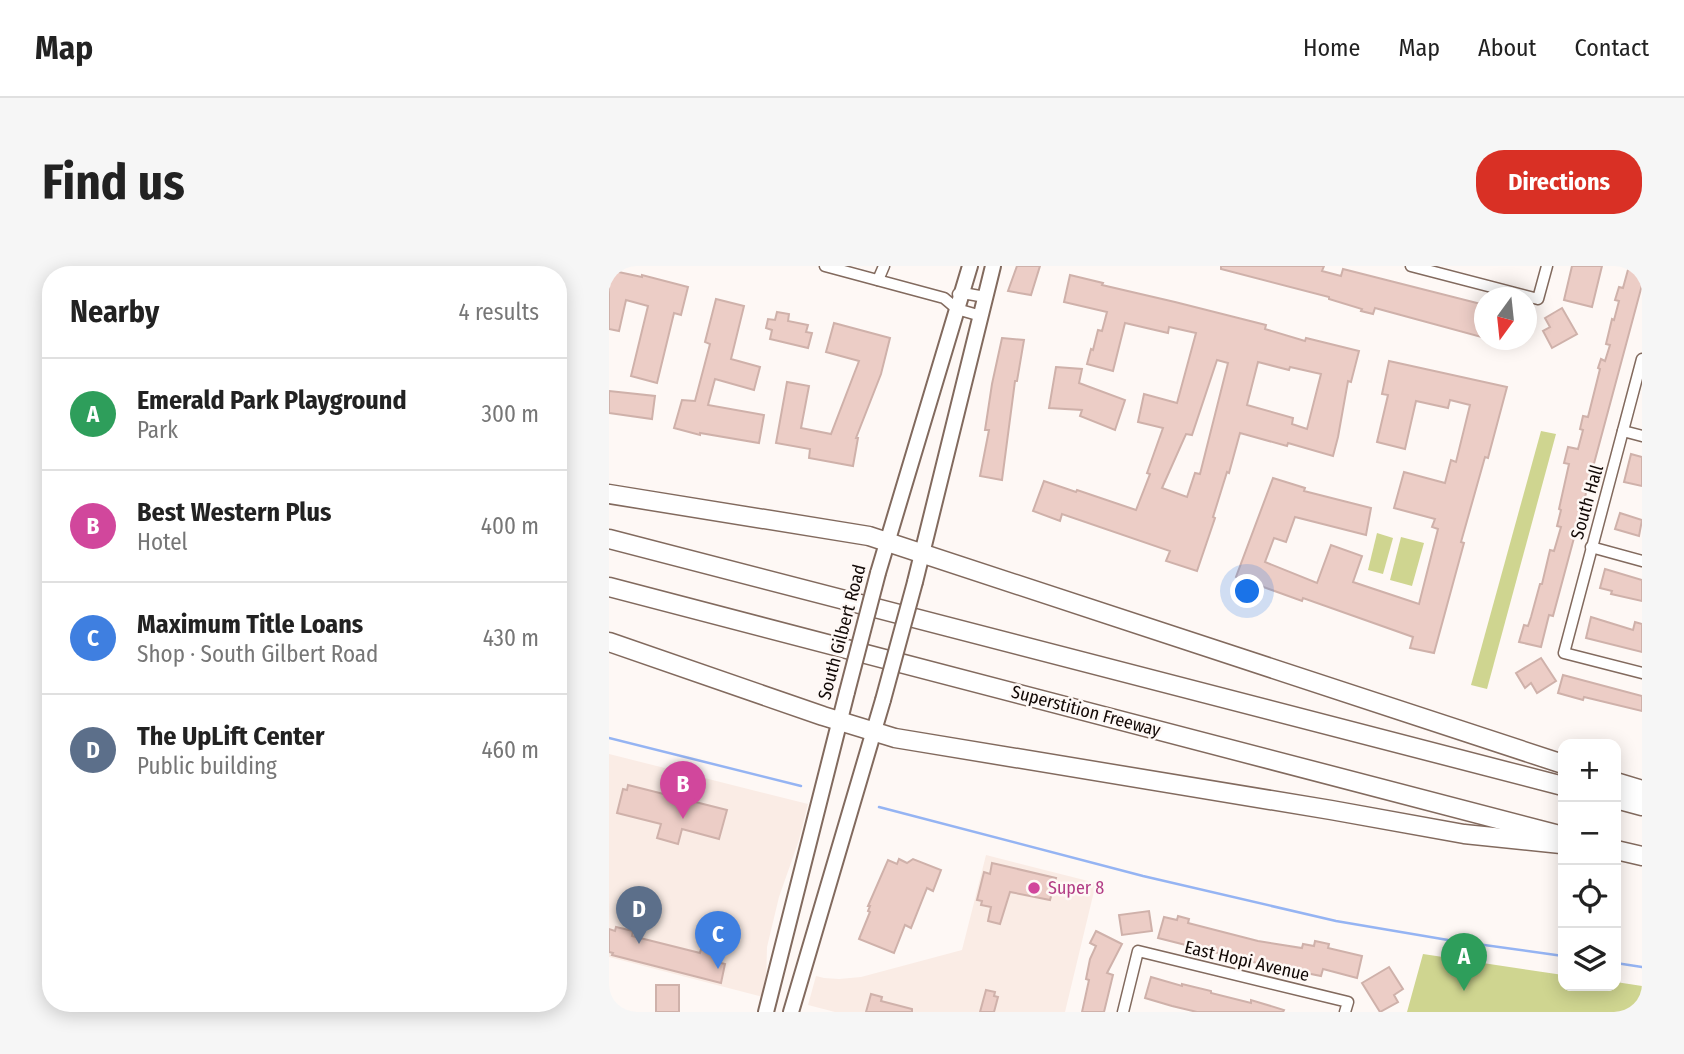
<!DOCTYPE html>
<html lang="en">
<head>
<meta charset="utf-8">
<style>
  :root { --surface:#fff; --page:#f6f6f6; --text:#222; --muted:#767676; --line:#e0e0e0; --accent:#d93025 }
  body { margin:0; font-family:"Fira Sans Condensed",sans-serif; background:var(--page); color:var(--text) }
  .controls { position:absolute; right:21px; bottom:21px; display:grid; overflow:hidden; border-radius:14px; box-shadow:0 4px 18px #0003 }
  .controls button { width:63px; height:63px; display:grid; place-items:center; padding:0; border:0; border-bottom:2px solid var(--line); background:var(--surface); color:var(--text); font:35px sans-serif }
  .compass { position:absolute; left:865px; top:21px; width:63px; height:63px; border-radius:50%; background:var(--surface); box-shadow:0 4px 18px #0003; rotate:195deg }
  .you { position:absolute; left:639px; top:326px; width:24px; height:24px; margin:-18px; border:5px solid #fff; border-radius:50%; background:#1a73e8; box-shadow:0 0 0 10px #1a73e833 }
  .badge { display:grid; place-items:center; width:46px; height:46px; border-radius:50%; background:var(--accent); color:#fff; font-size:23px; font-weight:700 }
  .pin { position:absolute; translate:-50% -58px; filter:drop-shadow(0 2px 4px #0008) }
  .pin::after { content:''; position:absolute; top:37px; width:24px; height:21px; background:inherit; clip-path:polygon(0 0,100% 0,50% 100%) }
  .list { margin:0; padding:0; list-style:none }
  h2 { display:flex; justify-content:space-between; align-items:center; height:91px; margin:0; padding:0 28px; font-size:30px }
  h2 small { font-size:23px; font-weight:400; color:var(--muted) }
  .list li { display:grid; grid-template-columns:46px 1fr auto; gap:21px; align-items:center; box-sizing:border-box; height:112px; padding:0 28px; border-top:2px solid var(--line) }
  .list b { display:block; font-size:26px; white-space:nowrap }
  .list p { margin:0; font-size:23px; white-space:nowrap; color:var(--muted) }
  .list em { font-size:23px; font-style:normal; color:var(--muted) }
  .icon { flex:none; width:38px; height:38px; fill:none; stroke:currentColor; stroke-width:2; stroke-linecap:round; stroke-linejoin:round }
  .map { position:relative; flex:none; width:1033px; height:746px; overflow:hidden; border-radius:28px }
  header { display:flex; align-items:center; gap:42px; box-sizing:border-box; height:98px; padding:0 35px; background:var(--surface); border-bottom:2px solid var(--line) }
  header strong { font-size:33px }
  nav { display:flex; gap:38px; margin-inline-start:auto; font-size:24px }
  .intro { display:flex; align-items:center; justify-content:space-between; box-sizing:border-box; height:168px; padding:0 42px }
  h1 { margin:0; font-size:49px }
  .button { padding:18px 32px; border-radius:28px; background:var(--accent); color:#fff; font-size:24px; font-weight:700 }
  main { display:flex; gap:42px; padding:0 42px }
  aside { flex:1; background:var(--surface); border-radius:28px; box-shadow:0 4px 18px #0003 }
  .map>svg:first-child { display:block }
  .built { fill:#faece5 }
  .green { fill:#cfd590 }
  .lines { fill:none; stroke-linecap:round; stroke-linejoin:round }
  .stream { stroke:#95b4f3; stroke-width:2.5 }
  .building { fill:#eccdc6; stroke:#cfb1aa; stroke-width:2; fill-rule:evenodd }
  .minor-casing { stroke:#826a5e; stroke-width:13 }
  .primary-casing { stroke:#826a5e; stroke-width:18 }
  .motorway-casing { stroke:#826a5e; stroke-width:21 }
  .minor { stroke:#fff; stroke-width:10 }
  .primary { stroke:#fff; stroke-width:14 }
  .motorway { stroke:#fff; stroke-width:18 }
  .primary-bridge-casing { stroke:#826a5e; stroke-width:18; stroke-linecap:butt }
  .primary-bridge { stroke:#fff; stroke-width:14 }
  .hotel-dot { fill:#d1479c; stroke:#fef8f5; stroke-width:2.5 }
  .labels { text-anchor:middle; stroke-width:5; stroke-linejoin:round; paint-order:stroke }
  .street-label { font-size:18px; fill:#120906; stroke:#fef8f5 }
  .hotel-label { font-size:18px; fill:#b23c85; stroke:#fef8f5; text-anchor:start }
</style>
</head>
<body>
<header>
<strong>Map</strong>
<nav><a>Home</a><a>Map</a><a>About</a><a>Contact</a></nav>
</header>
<div class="intro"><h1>Find us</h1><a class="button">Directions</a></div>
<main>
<aside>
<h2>Nearby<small>4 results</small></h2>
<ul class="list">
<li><span class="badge" style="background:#2e9e5b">A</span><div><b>Emerald Park Playground</b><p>Park</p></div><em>300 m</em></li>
<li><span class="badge" style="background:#d1479c">B</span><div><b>Best Western Plus</b><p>Hotel</p></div><em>400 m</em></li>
<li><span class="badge" style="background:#3f7fe0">C</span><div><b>Maximum Title Loans</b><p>Shop · South Gilbert Road</p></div><em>430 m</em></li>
<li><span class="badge" style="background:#5c6f8a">D</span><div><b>The UpLift Center</b><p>Public building</p></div><em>460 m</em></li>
</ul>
</aside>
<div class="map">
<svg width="1033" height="746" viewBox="0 0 1033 746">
  <rect width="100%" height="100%" fill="#fef8f5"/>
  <g class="built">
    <path d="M0,488L199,538L190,574L170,631L158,681L157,718L154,731L0,691Z"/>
    <path d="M377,589L487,617L456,746H226L199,739L207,710L215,712L230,713L252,711L353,684Z"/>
  </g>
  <g class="green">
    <path d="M932,165L947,168L878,423L862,419Z"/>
    <path d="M768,267L784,272L774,308L759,304Z"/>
    <path d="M792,271L815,277L803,320L781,314Z"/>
    <path d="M814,688L954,709V720H1007V716L1033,720V746H798Z"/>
  </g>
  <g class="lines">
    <g class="stream">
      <path d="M0,472L192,520"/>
      <path d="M270,541L534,610L727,655L839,674L954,690"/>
      <path d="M1007,697L1033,701"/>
    </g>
  </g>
  <g class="building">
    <path d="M408,0H431L422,29L399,25Z"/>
    <path d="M612,0H715L713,5L732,10L734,3L876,39V72L766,42L764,48L752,45L753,43L720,33V31L612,3Z"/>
    <path d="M963,0H993L983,41L955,34Z"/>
    <path d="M1020,0H1033V19L944,350L940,349L932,381L910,376L915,359L919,360L922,351L931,318H933L941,284L945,285L952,261L948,260L952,244L950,243L960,198L955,197L959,181L969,183L974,164L971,163L974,150L979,151L991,103L989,102L992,93L996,95L1001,79L997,78L1003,53L1005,54L1010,35L1006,34L1010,21L1014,22Z"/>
    <path d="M0,4L33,11V9L79,21L72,49L65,47L48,117L22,110L39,40L17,34L10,65L0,63Z"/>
    <path d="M461,9L494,17L493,19L566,36L657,59L656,63L696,75L697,72L750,85L742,116L739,115L729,171L724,190L679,177L678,180L631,167L620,207L618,206L604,251L606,252L588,305L557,295L561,285L453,248L451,255L424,245L435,215L467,226L468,224L527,244L541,208L538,207L554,162L529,156L535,128L568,137L587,67L560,61L559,67L516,57L504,105L478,98L482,83L484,84L489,64L493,65L498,46L455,36ZM608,94L619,97L591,208L586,207L578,231L553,222L577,168L583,169ZM649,96L680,104L681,101L712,108L698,163L683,158L684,152L638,139Z"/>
    <path d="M107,33L135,40L122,93L151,101L145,124L106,113L99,139L155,149L150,177L91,167V169L65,162L73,134L86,135L101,78L96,76Z"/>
    <path d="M953,42L968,68L943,82L934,65L941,61L936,52Z"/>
    <path d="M168,46L180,48L179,55L199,59L197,66L203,67L199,82L161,73L163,64L157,62L159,53L166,54Z"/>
    <path d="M225,57L281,72L272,108L247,172H249L244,200L200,192L201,183L167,177L178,116L200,120L192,162L222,168L250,95L217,86Z"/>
    <path d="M393,72L415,74L408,115H406L393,214L371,210L380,164H376L383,118Z"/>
    <path d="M780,95L898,121L879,192L876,191L852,276L855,277L825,387L801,382L804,371L694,332L693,335L627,311L664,212L696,222L695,225L762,242L757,269L686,251L677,276L665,272L656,296L708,317L722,279L753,290L744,316L810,338L829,263L823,261L826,253L785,242L795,206L836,217L842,194L847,196L861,139L841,134L839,142L807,135L796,183L768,176L779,129L773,128Z"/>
    <path d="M447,101L473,103L470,117L516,134L506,164L471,150L473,144L440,142Z"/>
    <path d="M0,125L46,130L43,153L0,147Z"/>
    <path d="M1022,188L1033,191V220L1015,216Z"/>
    <path d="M1011,247L1033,254L1030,270L1006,263Z"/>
    <path d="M996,303L1033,314V335L1002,328L1003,325L991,322Z"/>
    <path d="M982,351L1024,364L1026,356L1033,358V386L977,372Z"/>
    <path d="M932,392L947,415L928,427L922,417L916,422L907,407Z"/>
    <path d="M954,409L1033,430V445L975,431L974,434L949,427Z"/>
    <path d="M19,519L118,544L110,573L73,563L69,578L48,572L52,558L8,547L14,523L18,524Z"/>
    <path d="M290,593L298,597L304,593L332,604L324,625L318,622L302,662L296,659L285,687L250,673L261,646L259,645L261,640H259L279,594L288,598Z"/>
    <path d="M383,597L447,612L441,634L401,626L391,658L379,655L382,641L372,639L373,635L368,634L375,606L381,608Z"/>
    <path d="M540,645L543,665L513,669L510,649Z"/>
    <path d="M569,650L580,653L579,657L649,675L693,682L694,678L705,680L706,675L720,678L719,682L753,690L748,712L714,703L712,710L652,698L549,672L555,651L568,654Z"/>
    <path d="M7,661L24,665L23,670L91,687L92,683L110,688L108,696L116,698L112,717L3,689L4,687L0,686V663L6,665Z"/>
    <path d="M487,665L513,678L498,707L504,709L495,746H473L480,714L477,713L481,693L487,680L481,677Z"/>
    <path d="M780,701L794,723L785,729L789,736L771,746L753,717Z"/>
    <path d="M542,711L573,720V718L602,725V727L642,737V734L675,744L674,746H588L563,740L536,732Z"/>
    <rect x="47" y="719" width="23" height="27"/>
    <path d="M377,724L386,726L385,730L389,731L385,746H371Z"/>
    <path d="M262,728L273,731L272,735L303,743V746H257Z"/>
  </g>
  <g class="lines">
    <defs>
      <g id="minor">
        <path d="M216,0L335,32L348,43L372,50"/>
        <path d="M802,0L929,33L938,0"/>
        <path d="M269,14L275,0"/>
        <path d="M349,28L354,27L376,31"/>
        <path d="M1033,93L955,387L1033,407"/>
        <path d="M1014,165L1033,170"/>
        <path d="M982,281L1033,295"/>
        <path d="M514,746L529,685L739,736L736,746"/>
      </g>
      <g id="primary">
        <path d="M269,307L361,0"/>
        <path d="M306,316L384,0"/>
        <path d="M157,746L238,426"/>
        <path d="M182,746L274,434"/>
      </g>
      <g id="motorway">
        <path d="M0,228L260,270L954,498"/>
        <path d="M0,273L954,520"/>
        <path d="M0,321L954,570"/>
        <path d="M0,376L214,450L286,472L722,544L855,568L952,578"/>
        <path d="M1007,516L1033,524"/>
        <path d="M1007,533L1033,540"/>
        <path d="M1007,584L1033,590"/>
      </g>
    </defs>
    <use href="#minor" class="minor-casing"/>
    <use href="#primary" class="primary-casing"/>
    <use href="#motorway" class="motorway-casing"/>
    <use href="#minor" class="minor"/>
    <use href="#primary" class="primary"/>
    <use href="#motorway" class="motorway"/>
    <defs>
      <g id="primary-bridge">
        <path d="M238,426L269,307"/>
        <path d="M274,434L306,316"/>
      </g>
    </defs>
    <use href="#primary-bridge" class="primary-bridge-casing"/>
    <use href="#primary-bridge" class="primary-bridge"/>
  </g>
  <circle class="hotel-dot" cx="425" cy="622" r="7"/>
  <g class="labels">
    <g class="street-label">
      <text transform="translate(978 236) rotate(-74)" y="6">South Hall</text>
      <text transform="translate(233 366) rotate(-75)" y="6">South Gilbert Road</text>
      <text transform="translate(477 445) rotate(15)" y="6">Superstition Freeway</text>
      <text transform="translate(638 695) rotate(13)" y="6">East Hopi Avenue</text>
    </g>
    <g class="hotel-label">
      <text x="439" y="628">Super 8</text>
    </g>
  </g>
</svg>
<div class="controls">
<button>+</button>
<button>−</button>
<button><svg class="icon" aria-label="locate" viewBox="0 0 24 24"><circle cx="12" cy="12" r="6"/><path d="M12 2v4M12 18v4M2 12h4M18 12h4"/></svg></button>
<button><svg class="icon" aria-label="layers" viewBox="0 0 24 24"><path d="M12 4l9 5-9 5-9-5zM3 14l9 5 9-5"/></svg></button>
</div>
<svg class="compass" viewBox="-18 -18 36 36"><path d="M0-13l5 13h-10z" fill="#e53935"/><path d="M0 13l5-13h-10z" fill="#767676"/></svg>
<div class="you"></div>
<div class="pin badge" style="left:855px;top:725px;background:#2e9e5b">A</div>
<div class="pin badge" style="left:74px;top:553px;background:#d1479c">B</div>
<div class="pin badge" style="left:109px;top:703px;background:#3f7fe0">C</div>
<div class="pin badge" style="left:30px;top:678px;background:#5c6f8a">D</div>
</div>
</main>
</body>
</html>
